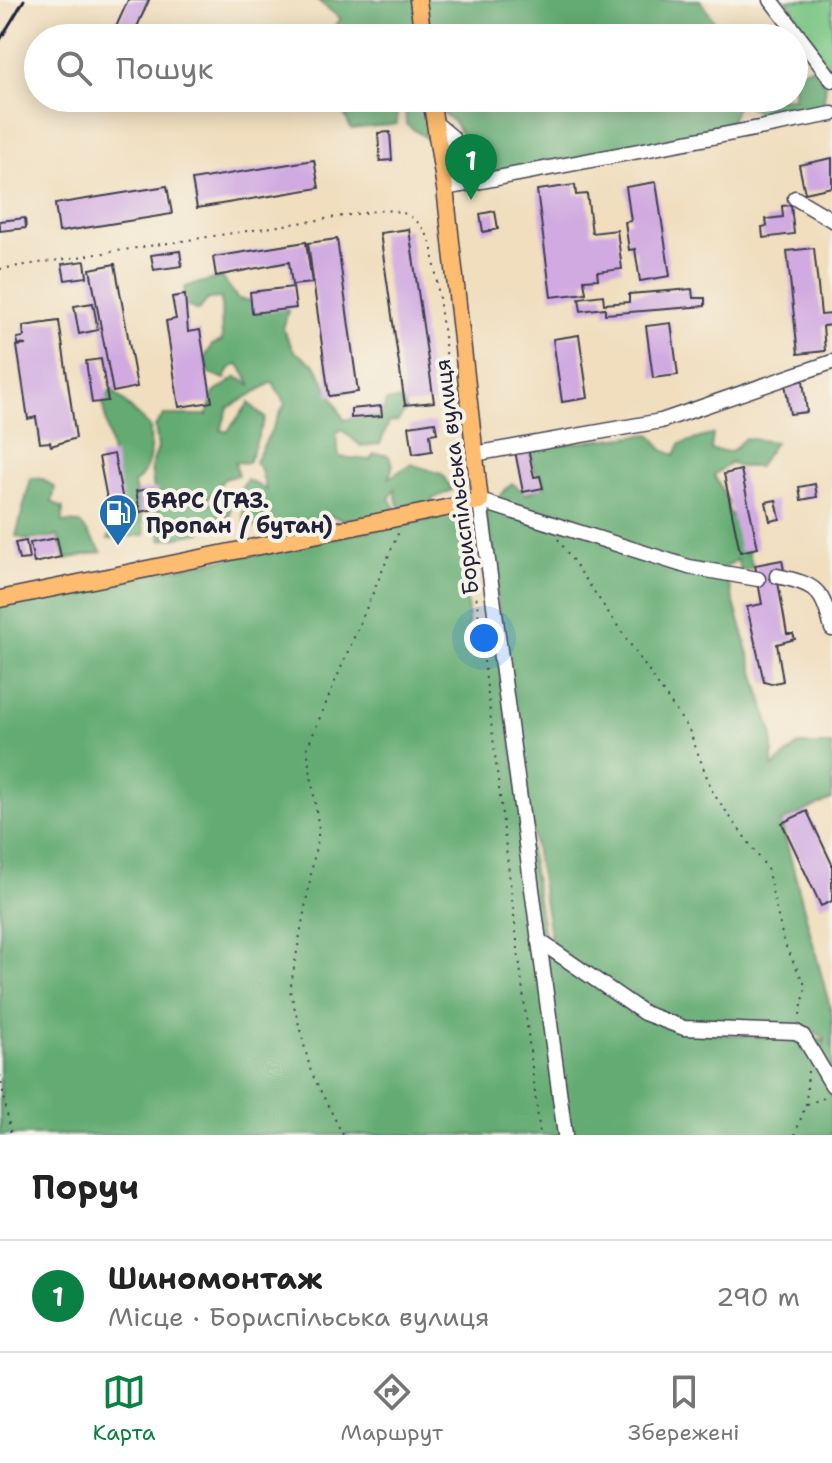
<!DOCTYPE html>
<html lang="uk">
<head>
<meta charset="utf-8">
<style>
  :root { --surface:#fff; --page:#f6f6f6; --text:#222; --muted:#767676; --line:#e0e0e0; --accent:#0b8043 }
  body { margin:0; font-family:"Shantell Sans",sans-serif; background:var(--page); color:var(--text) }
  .you { position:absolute; left:484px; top:638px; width:28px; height:28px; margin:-20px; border:6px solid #fff; border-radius:50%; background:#1a73e8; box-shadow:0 0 0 12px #1a73e833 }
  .badge { display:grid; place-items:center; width:52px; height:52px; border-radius:50%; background:var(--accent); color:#fff; font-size:26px; font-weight:700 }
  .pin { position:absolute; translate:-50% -66px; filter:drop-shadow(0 2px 4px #0008) }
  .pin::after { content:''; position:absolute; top:42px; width:28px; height:24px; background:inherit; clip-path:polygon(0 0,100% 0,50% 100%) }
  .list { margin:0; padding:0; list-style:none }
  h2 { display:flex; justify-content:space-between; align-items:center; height:104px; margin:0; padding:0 32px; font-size:34px }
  h2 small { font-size:26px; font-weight:400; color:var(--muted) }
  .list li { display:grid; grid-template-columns:52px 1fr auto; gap:24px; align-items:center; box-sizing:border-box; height:112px; padding:0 32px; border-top:2px solid var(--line) }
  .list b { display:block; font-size:30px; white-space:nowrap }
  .list p { margin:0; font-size:26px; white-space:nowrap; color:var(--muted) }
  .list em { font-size:26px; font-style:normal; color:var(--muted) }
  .icon { flex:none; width:44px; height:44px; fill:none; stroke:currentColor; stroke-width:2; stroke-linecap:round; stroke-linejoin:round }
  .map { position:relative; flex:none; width:832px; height:1135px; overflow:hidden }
  .search { position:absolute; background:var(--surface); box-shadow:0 4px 20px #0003; left:24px; right:24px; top:24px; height:88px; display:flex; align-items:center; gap:20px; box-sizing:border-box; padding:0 28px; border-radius:44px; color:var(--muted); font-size:30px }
  .sheet { height:216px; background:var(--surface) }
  nav { display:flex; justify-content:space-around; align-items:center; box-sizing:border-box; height:112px; border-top:2px solid var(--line); background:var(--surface); font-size:22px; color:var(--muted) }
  nav a { display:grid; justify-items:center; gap:4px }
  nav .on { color:var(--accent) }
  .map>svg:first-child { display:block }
  .green { fill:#7bc685; stroke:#4e7460; stroke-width:2 }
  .forest { fill:#64ab72; stroke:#436656; stroke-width:2 }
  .building { fill:#d0aae1 }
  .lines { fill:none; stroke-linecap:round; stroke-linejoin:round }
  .minor-casing { stroke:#413e4f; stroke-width:17 }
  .major-casing { stroke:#413e4f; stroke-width:19 }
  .path { stroke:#413e4f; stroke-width:2; stroke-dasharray:2 6; stroke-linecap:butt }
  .minor { stroke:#fff; stroke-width:14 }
  .major { stroke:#fdbc6f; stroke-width:16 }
  .rail { stroke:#22223b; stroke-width:3 }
  .labels { text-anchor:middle; stroke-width:8; stroke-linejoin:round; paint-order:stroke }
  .street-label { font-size:22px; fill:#22223b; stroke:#f7f3e8 }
  .poi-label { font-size:22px; font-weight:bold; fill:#22223b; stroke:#f7f3e8; text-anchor:start }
</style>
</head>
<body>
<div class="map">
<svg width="832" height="1135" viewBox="0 0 832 1135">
  <rect width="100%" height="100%" fill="#f7f3e8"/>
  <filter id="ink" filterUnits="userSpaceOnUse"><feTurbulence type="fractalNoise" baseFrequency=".0125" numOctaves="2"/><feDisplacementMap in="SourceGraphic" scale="16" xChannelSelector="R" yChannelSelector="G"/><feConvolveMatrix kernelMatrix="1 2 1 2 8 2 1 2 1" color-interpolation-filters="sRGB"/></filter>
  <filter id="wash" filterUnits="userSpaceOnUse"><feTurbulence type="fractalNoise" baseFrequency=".006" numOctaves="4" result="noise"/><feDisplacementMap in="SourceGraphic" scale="32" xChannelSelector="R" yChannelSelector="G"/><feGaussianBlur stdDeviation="1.8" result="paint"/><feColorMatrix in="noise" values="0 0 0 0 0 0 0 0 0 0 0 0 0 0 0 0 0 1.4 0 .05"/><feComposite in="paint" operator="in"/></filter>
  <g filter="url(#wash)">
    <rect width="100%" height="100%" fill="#f0debe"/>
    <path class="green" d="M787,0H832V67L829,68Z"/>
    <g class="forest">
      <path d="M317,0H700L726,38H324L341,19Z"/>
      <path d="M812,67L826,85L823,107L765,119L740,99L727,131L492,176L478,165L455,123L435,106L429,140L406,124L405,98H794V73Z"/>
      <path d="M343,98H396L397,124L351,129L340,105Z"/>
      <path d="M222,277L238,299L277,304L288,311L283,329L294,351L316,366L344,420L383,412L386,401L401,400L406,409L398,421L389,422L380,444L361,446L342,430L336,433L339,457L370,460L374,454L388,455L393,464L389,478L411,464L442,474L452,490L432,499L433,507L406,511L397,503L395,489L389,499L396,508C379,524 348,522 327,515L301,527L245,526L243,511L252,500L241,489L247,479L266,490L261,470L255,462L285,404L273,382L228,408L221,430L227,432L249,403L265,418L248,463L235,462L238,475L224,479L205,502L230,507V517L222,526L202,520L201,533L161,540L151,467L158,448L155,426L164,415H207L214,393L237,377L251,385L239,364L230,368L225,379L209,373L205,358L212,345L222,341L221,298L208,299L198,311L182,304L185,287Z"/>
      <path d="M111,389L150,427C151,449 152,469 134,484L145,535L108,539L121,509L103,403Z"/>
      <path d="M651,434L663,450L675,455L680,444L713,434L711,450L731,452L745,438L775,442L758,467H740L731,462L714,475L728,501V511L742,527L753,568L741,571L737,560L724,568L773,737V767L798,745H832V799L781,822L832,1015V1135H0V603L441,517L463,522L469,637L495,644L547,954L683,1032L823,1040L824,1043L825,1038L803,1025L688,1023L646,1009L552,946L512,713L485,511L512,483L526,494L545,486L542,476L535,472L529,448Z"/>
      <path d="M31,478L43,479L55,488L52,502L63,508V522L80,523L102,552L65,559L58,536L28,540L16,536Z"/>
    </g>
    <g id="blocks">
      <g class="building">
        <path d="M128,0H149L132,38H111Z"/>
        <path d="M390,132L392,160L380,161L378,133Z"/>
        <path d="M832,158V187L805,193L799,165Z"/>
        <path d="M314,160L319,188L197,208L192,180Z"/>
        <path d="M656,182L670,276L640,281L635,249L629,250L625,222L631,221L626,187Z"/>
        <path d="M575,185L576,195L587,194L592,233L617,230L622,269L597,272L598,279L584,280L586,293L551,297L537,190Z"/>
        <path d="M167,186L172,214L59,232L55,204Z"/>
        <path d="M791,205L794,234L763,238L762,227L767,226L766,219L783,217L782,206Z"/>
        <path d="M495,211L498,229L483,232L480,214Z"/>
        <path d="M25,218L26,228L0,231V221Z"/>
        <path d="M409,229L434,402L405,405L380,233Z"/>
        <path d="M337,239L358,392L329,396L308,243Z"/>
        <path d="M306,242L312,283L292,285L289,262L216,276L213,257Z"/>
        <path d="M814,248L821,315L832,314V325L823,326L825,351L798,354L787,251Z"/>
        <path d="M180,251L182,266L154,270L151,255Z"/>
        <path d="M85,261L87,277L65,280L62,264Z"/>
        <path d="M115,264L137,387L113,392L90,269Z"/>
        <path d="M293,287L296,308L252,313L250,292Z"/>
        <path d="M692,289L693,298H705V306L605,314V308L581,311L579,298L603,295L604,304L629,302V294Z"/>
        <path d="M185,295L188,332L200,330L212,402L179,407L166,321L176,319L172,297Z"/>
        <path d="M93,303L98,330L79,334L74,306Z"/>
        <path d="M59,321L76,438L51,446L50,442L40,443L36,417L28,419L17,346L26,345L18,344L17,338L24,337L23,326Z"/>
        <path d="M671,323L678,375L653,378L646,326Z"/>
        <path d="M579,335L588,398L562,402L553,339Z"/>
        <path d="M101,359L108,401L92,403L86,361Z"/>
        <path d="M803,380L807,412L790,414L785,383Z"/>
        <path d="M381,406L382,416L351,418V409Z"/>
        <path d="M435,422L437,433L430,434L432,451L413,454L409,426Z"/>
        <path d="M528,448L534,477L540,476L543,488L523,492L515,451Z"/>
        <path d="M114,454L123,501L108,504L99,457Z"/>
        <path d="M741,470L758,548L740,552L724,474Z"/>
        <path d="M815,484L817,497L801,500L799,487Z"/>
        <path d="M157,488L160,508L140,512L136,491Z"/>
        <path d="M776,500L780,519L770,521L766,502Z"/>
        <path d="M57,538L61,557L34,563L30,543Z"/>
        <path d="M26,541L29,559L19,560L15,543Z"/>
        <path d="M782,560L784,570L776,571L787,634H793L795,639L777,644L783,681L771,684L764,682L747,607L762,604L755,565Z"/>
        <path d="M807,811L832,864V901L821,906L782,823Z"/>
      </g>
    </g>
  </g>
  <g filter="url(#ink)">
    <use href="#blocks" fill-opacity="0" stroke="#413e4f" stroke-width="2"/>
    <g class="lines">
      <defs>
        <g id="minor">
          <path d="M771,0L832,80"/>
          <path d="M434,122L452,137L461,185"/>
          <path d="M445,188L832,114"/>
          <path d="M795,198L832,220"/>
          <path d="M474,454L661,421L832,362"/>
          <path d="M777,576C817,585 822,589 832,629"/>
          <path d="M538,940L644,1013L684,1028L796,1032L803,1036L832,1085"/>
          <path d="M565,1135L480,501L689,567L758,579"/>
        </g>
        <g id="major">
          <path d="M418,0L423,38"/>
          <path d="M0,599L480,501L445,188L431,98"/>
        </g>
      </defs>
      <use href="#minor" class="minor-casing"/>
      <use href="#major" class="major-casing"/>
      <g class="path">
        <path d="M0,269L376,211C408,207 425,222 433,251L464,492"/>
        <path d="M467,518L540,1135"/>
        <path d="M558,539L689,730L713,793L767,868L784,943L806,987L799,1019"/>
        <path d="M0,1075L11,1135"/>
        <path d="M807,1104L827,1097"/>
        <path d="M343,1135L311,1072L290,990L319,830L307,748L400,529"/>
        <path d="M795,1135L806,1104L808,1071"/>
      </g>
      <use href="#minor" class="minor"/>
      <use href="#major" class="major"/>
      <path class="rail" d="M0,40L24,0"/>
    </g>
  </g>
  <defs>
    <symbol id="fuel-pin" viewBox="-11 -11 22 30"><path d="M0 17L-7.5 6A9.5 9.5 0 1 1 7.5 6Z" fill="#1f6fb2" stroke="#f7f3e8"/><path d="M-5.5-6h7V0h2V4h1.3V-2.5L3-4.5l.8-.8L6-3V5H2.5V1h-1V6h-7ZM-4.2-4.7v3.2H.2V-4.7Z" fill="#fff"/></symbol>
  </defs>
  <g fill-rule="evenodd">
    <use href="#fuel-pin" x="96" y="491" width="44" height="60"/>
  </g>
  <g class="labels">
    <g class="street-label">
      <text transform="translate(456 477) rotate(-97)" y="8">Бориспільська вулиця</text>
    </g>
    <g class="poi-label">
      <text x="146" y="508">БАРС (ГАЗ.<tspan x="146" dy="25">Пропан / бутан)</tspan></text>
    </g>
  </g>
</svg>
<div class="you"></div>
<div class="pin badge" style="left:471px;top:200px">1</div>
<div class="search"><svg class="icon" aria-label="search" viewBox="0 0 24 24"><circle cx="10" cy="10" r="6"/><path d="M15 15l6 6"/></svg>Пошук</div>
</div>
<section class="sheet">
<h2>Поруч<small></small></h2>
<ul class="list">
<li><span class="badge">1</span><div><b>Шиномонтаж</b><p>Місце · Бориспільська вулиця</p></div><em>290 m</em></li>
</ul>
</section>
<nav>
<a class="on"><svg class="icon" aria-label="map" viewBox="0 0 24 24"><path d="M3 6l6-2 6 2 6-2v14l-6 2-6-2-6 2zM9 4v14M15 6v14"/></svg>Карта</a>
<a><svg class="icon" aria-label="directions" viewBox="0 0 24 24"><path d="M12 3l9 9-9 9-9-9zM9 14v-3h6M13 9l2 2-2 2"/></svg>Маршрут</a>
<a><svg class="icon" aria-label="saved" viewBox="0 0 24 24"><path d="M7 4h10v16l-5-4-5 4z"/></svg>Збережені</a>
</nav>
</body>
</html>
